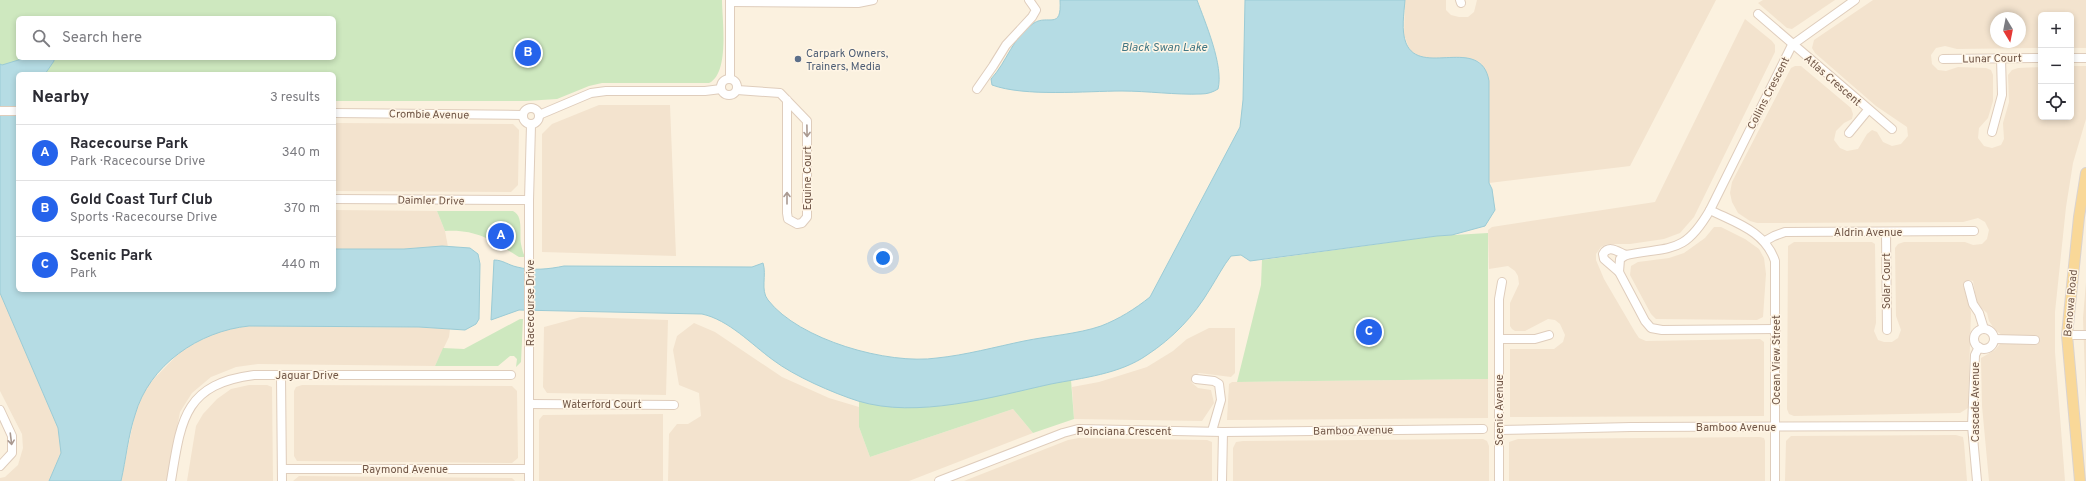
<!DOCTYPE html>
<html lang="en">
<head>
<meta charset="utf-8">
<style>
  :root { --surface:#fff; --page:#f7f7f7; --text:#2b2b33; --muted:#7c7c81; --line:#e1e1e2; --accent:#2563eb }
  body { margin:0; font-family:Overpass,sans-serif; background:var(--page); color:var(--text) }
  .controls { position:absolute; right:12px; top:12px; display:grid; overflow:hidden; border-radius:6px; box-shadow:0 2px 6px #0003 }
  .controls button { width:36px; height:36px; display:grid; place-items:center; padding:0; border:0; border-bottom:1px solid var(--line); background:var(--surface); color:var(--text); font:20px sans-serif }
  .compass { position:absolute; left:1990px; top:12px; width:36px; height:36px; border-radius:50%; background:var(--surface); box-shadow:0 2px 6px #0003; rotate:170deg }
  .you { position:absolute; left:883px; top:258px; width:14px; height:14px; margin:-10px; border:3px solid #fff; border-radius:50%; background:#1a73e8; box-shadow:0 0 0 6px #1a73e833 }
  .badge { display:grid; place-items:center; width:26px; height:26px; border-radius:50%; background:var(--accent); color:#fff; font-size:13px; font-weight:700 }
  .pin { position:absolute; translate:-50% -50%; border:2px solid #fff; box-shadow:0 1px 4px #0006 }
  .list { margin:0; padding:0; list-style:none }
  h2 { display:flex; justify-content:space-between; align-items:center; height:52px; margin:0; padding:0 16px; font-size:17px }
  h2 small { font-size:13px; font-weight:400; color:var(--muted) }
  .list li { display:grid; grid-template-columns:26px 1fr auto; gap:12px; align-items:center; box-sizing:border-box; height:56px; padding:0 16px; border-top:1px solid var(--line) }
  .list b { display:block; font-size:15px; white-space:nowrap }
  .list p { margin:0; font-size:13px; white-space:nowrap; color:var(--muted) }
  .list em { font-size:13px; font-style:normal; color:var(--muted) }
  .icon { flex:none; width:22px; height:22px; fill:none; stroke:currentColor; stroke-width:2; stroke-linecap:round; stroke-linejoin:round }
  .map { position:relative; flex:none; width:2086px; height:481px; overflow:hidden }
  .search { position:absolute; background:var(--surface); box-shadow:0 2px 6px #0003; left:16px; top:16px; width:320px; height:44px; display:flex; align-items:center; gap:10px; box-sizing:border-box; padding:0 14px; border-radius:6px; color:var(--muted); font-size:15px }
  .panel { position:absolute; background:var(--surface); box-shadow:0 2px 6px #0003; left:16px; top:72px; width:320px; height:220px; border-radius:6px }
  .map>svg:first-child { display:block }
  .residential { fill:#f3e3ce; fill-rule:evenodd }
  .green { fill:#cee8bf; fill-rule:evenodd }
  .water { fill:#b5dce4; stroke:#9bcbd5 }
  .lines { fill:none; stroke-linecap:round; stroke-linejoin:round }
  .minor-casing { stroke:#dfcdbc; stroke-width:10 }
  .major-casing { stroke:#dad3cf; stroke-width:12 }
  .minor { stroke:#fff; stroke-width:8 }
  .major { stroke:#f9d898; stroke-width:10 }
  .oneway { stroke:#aa9a91 }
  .service-dot { fill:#5c6f8a; stroke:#fff5e5; stroke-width:1.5 }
  .labels { text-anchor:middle; stroke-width:3; stroke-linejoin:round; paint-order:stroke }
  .service-label { font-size:11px; fill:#4e5e75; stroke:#fff5e5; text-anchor:start }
  .street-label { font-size:11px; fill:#715748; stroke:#fff5e5 }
  .water-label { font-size:12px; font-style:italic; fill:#427784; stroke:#fff5e5 }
</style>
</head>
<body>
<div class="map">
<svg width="2086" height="481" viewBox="0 0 2086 481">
  <rect width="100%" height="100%" fill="#fbf1df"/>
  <g class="residential">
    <path d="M1405,0H1446V10L1451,15L1459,17H1468L1474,12L1477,0H1716L1630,166L1489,183V81L1480,62L1475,60L1465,58H1426L1417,56L1410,51L1404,35Z"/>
    <path d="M1763,0H1835L1792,29L1787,28L1758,3Z"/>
    <path d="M1873,0H2086V48H2071V15H2041V48L1957,49L1945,46L1936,48L1931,55L1932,64L1938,70L1946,71L1958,67L1986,68L1991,70L1993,75V101L1988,118L1979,128L1978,138L1984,146L1992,148L2001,145L2004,139L2003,123L2009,102L2008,75L2012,70L2018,68L2041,67V117H2071V66H2086V119L2073,163L2066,207L2055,312V352L2065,481H1989L1982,406L1981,358L1995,350L2000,344H2036V335H2002L1995,330L1989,321L1987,313L1977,304L1973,281L1969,280L1965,281L1963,285L1971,312L1968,408L1960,413L1794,416L1789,414L1787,409L1788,246L1794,242H1872L1875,244L1876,323L1874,331L1878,340L1884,342H1892L1898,338L1901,330L1896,316L1895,248L1898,244L1904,242H1965L1973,245L1982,244L1987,239L1989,230L1985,222L1978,218L1963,222L1757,223L1750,221L1738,213L1732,202L1730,193L1732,182L1791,68L1795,66H1801L1851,108L1853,114L1852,119L1844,123L1836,131L1834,140L1840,148L1847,151L1858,149L1867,134L1872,130L1877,132L1883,142L1892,146L1901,144L1908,136L1907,127L1876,106L1815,53L1812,48L1814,40ZM1996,18H2020V42H1996Z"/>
    <path d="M1745,19L1772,41L1775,45V52L1694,217L1680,233L1664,239L1630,244H1607L1601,247L1596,254V260L1604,279L1635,332L1639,338L1646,341L1760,339L1764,342V416L1510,417V349H1554L1563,342L1565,335L1560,324L1555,320L1548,319L1525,331H1515L1512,329L1510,326V303L1519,284L1518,276L1515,271L1508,266L1489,269L1488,230L1492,227L1655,202Z"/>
    <path d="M599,105H670L676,256L542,252V134L552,124Z"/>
    <path d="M334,123L513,124L519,130L518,185L511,192L334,191Z"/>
    <path d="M334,210L437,211L445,231L448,247L404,249H334Z"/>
    <path d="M1714,227H1721L1745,239L1759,249L1764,258L1766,274L1763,317L1757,320L1656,319L1651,314L1630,275L1631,266L1638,262L1669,258L1684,253L1705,238Z"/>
    <path d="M2086,282V404L2083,318Z"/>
    <path d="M0,293L58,428L61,453L49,481H0V478L5,477L18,465L23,448L22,434L0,391Z"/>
    <path d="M581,317L668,320L666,395L547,393L543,387L544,327Z"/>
    <path d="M694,323L715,332L782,377L829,398L859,407V427L870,457L1013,409L1033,433L909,481H668L669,434L677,424H688L701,416L699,393L679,385L673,350L677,336Z"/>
    <path d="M249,326L419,327L450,329L449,337L435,366L258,364L236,367L211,377L192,393L180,412L167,481H121L135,414L145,388L182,350L213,334L230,328Z"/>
    <path d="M1209,328H1235V373L1231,377L1199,373L1191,378L1192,383L1198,388L1211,390L1214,403L1202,421L1074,419L1072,387L1099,382L1147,367L1173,351L1187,339Z"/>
    <path d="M1488,379V418L1227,420L1229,384L1232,382Z"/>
    <path d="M249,385H267L272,387L273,481H187L196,426L203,414L217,399L231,389Z"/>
    <path d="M302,385L512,386L517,391L518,458L512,463L297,461L294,456V391L296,387Z"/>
    <path d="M663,414V481H539V420L543,415Z"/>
    <path d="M1956,435L1963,437L1964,443L1967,481H1785L1786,441L1791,436Z"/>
    <path d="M1760,437L1764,438L1765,441V481H1509V442L1518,439Z"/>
    <path d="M1079,438L1207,440L1212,442V481H964L1068,440Z"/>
    <path d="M1483,439L1487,441L1489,446V481H1233V448L1236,442L1243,441Z"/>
    <path d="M299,476L512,478L515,481H293Z"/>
  </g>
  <g class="green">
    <path d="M0,0H722C722,19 730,73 709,83H602L589,86L557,99L526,101H334V74H18L0,100ZM18,18H334V58H18Z"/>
    <path d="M437,211H513C524,216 519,234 521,244C522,249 523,253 525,257H519C492,241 478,229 445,231Z"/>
    <path d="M1488,233V379L1237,382L1261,285L1262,260L1437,236Z"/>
    <path d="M520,319H523L521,362L516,367L517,359L514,356H510L498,366H435L443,348L464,349Z"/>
    <path d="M1071,380L1074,419L1033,433L1013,409L870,457L859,427V401L893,407L939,406Z"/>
  </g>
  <g class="water">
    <path d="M1060,0H1197C1205,22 1224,66 1218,89C1213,92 1208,94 1201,94C1175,95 1148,91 1122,91C1086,91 1025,97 992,85L991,79C1007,62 1013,36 1034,23C1048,14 1062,31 1060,0Z"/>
    <path d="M1245,0H1405C1404,13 1401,31 1406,43C1420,78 1481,34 1489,81V183L1492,189L1495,210L1485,226L1452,235L1437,236L1250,261L1241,255L1231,256C1223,266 1217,278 1210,289C1194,316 1173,338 1147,355C1120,374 1082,378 1051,384C992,397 917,419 858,401C833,393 794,376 773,360C751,344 729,320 702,314L519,310L491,320L494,260C503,260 508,265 517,267C532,271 550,269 564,266L752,267L763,263C767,275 760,290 768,300C799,340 888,365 937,358C966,355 995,347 1024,341C1048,336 1078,334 1101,326C1119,319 1135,309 1150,297L1240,127L1243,100Z"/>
    <path d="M25,58H54V61L45,74H18V290H334V249H404L442,246L470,248L478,254L480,264L479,319L476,324L465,330L419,327L249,326C199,331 149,365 135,415C128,436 126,459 121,481H49L61,453L58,428L0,293V64L2,65Z"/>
  </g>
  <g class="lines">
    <defs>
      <g id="minor">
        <path d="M1460,0L1461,3"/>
        <path d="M730,2L858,3L873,0"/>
        <path d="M1758,14L1892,129"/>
        <path d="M2071,58H2086"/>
        <path d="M1943,59L2041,58"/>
        <path d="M730,78V0"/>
        <circle cx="729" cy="87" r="8"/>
        <path d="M977,89L993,66L1006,45L1032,17L1036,10L1029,0"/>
        <path d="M737,90L780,93L807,121V217L802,223L797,224L788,219L787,213V100"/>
        <circle cx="531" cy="116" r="8"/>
        <path d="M0,111H18"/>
        <path d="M334,113L523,115"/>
        <path d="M539,115L591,93L606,91H705L721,89"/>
        <path d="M1992,132L2002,95L2001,58"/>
        <path d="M1849,133L1868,110"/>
        <path d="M334,199L529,200"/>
        <path d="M1710,210C1684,255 1671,246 1626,255L1620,259L1619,272L1645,321L1651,328L1662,330L1776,329"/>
        <path d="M1886,232L1887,330"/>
        <path d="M1765,241L1774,236L1785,232L1974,231"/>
        <path d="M1619,272L1604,259L1603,254C1609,244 1618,252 1626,255"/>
        <path d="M1968,285L1973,304L1979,313L1984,329"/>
        <circle cx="1984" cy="339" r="10"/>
        <path d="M2067,335H2086"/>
        <path d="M1499,339H1535L1549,335"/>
        <path d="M1994,339L2035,340"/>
        <path d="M281,376L282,481"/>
        <path d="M1196,379L1214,381L1219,384L1221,400L1212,431"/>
        <path d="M529,404L674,405"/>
        <path d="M0,410L12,436V453L0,466"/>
        <path d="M1499,430L1631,427L1972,426"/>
        <path d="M282,469H529"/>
        <path d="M171,481C181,420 184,384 254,375H511"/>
        <path d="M529,481V200L531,125"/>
        <path d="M939,481L1063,433L1078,429L1223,432L1483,429"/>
        <path d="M1222,481L1223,432"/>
        <path d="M1499,481V299L1502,282"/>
        <path d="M1775,481V261C1765,231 1736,223 1710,210L1792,45L1855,0"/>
        <path d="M1977,481L1972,426L1975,355L1979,347"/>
      </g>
      <path id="major" d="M2080,481L2067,335L2079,217L2086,173"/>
    </defs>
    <use href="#minor" class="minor-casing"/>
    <use href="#major" class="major-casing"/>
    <use href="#minor" class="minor"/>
    <use href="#major" class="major"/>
  </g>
  <defs><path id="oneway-shaft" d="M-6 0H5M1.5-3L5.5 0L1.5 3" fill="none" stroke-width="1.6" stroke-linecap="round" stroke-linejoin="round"/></defs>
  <g class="oneway">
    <use href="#oneway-shaft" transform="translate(807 131) rotate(89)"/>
    <use href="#oneway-shaft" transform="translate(787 198) rotate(-90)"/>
    <use href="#oneway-shaft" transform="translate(11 439) rotate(83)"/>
  </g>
  <circle class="service-dot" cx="798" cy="59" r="4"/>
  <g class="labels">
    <g class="service-label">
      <text x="806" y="57">Carpark Owners,<tspan x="806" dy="13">Trainers, Media</tspan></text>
    </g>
    <g class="street-label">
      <text transform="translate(1992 58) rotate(-1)" y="4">Lunar Court</text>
      <text transform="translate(1833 80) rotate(41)" y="4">Atlas Crescent</text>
      <text transform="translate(1768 93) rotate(-63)" y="4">Collins Crescent</text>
      <text transform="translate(429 114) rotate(1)" y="4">Crombie Avenue</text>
      <text transform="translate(807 178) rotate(-90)" y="4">Equine Court</text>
      <text transform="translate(431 200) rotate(1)" y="4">Daimler Drive</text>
      <text x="1868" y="236">Aldrin Avenue</text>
      <text transform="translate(1886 281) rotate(-90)" y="4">Solar Court</text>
      <text transform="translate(530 303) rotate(-90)" y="4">Racecourse Drive</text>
      <text transform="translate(2070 303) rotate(-85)" y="4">Benowa Road</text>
      <text transform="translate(1776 360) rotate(-90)" y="4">Ocean View Street</text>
      <text x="307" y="379">Jaguar Drive</text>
      <text transform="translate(1975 402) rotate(-90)" y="4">Cascade Avenue</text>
      <text x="602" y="408">Waterford Court</text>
      <text transform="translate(1499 410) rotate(-90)" y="4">Scenic Avenue</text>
      <text x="1736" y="431">Bamboo Avenue</text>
      <text transform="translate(1353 430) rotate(-1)" y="4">Bamboo Avenue</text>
      <text x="1124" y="435">Poinciana Crescent</text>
      <text x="405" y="473">Raymond Avenue</text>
    </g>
    <g class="water-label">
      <text x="1164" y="51">Black Swan Lake</text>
    </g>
  </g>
</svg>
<div class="controls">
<button>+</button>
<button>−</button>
<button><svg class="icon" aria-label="locate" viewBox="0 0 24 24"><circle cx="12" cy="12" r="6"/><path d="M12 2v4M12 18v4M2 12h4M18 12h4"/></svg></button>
</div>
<svg class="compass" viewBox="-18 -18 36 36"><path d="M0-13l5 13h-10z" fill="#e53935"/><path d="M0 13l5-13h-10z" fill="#7c7c81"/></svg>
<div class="you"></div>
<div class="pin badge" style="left:501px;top:236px">A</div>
<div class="pin badge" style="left:528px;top:53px">B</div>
<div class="pin badge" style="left:1369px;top:332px">C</div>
<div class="search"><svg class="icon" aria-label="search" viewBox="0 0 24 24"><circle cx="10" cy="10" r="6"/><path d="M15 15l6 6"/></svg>Search here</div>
<section class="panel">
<h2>Nearby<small>3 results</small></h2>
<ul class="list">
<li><span class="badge">A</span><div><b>Racecourse Park</b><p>Park · Racecourse Drive</p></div><em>340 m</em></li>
<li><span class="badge">B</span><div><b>Gold Coast Turf Club</b><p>Sports · Racecourse Drive</p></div><em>370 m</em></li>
<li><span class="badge">C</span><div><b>Scenic Park</b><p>Park</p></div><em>440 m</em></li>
</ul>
</section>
</div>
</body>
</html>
